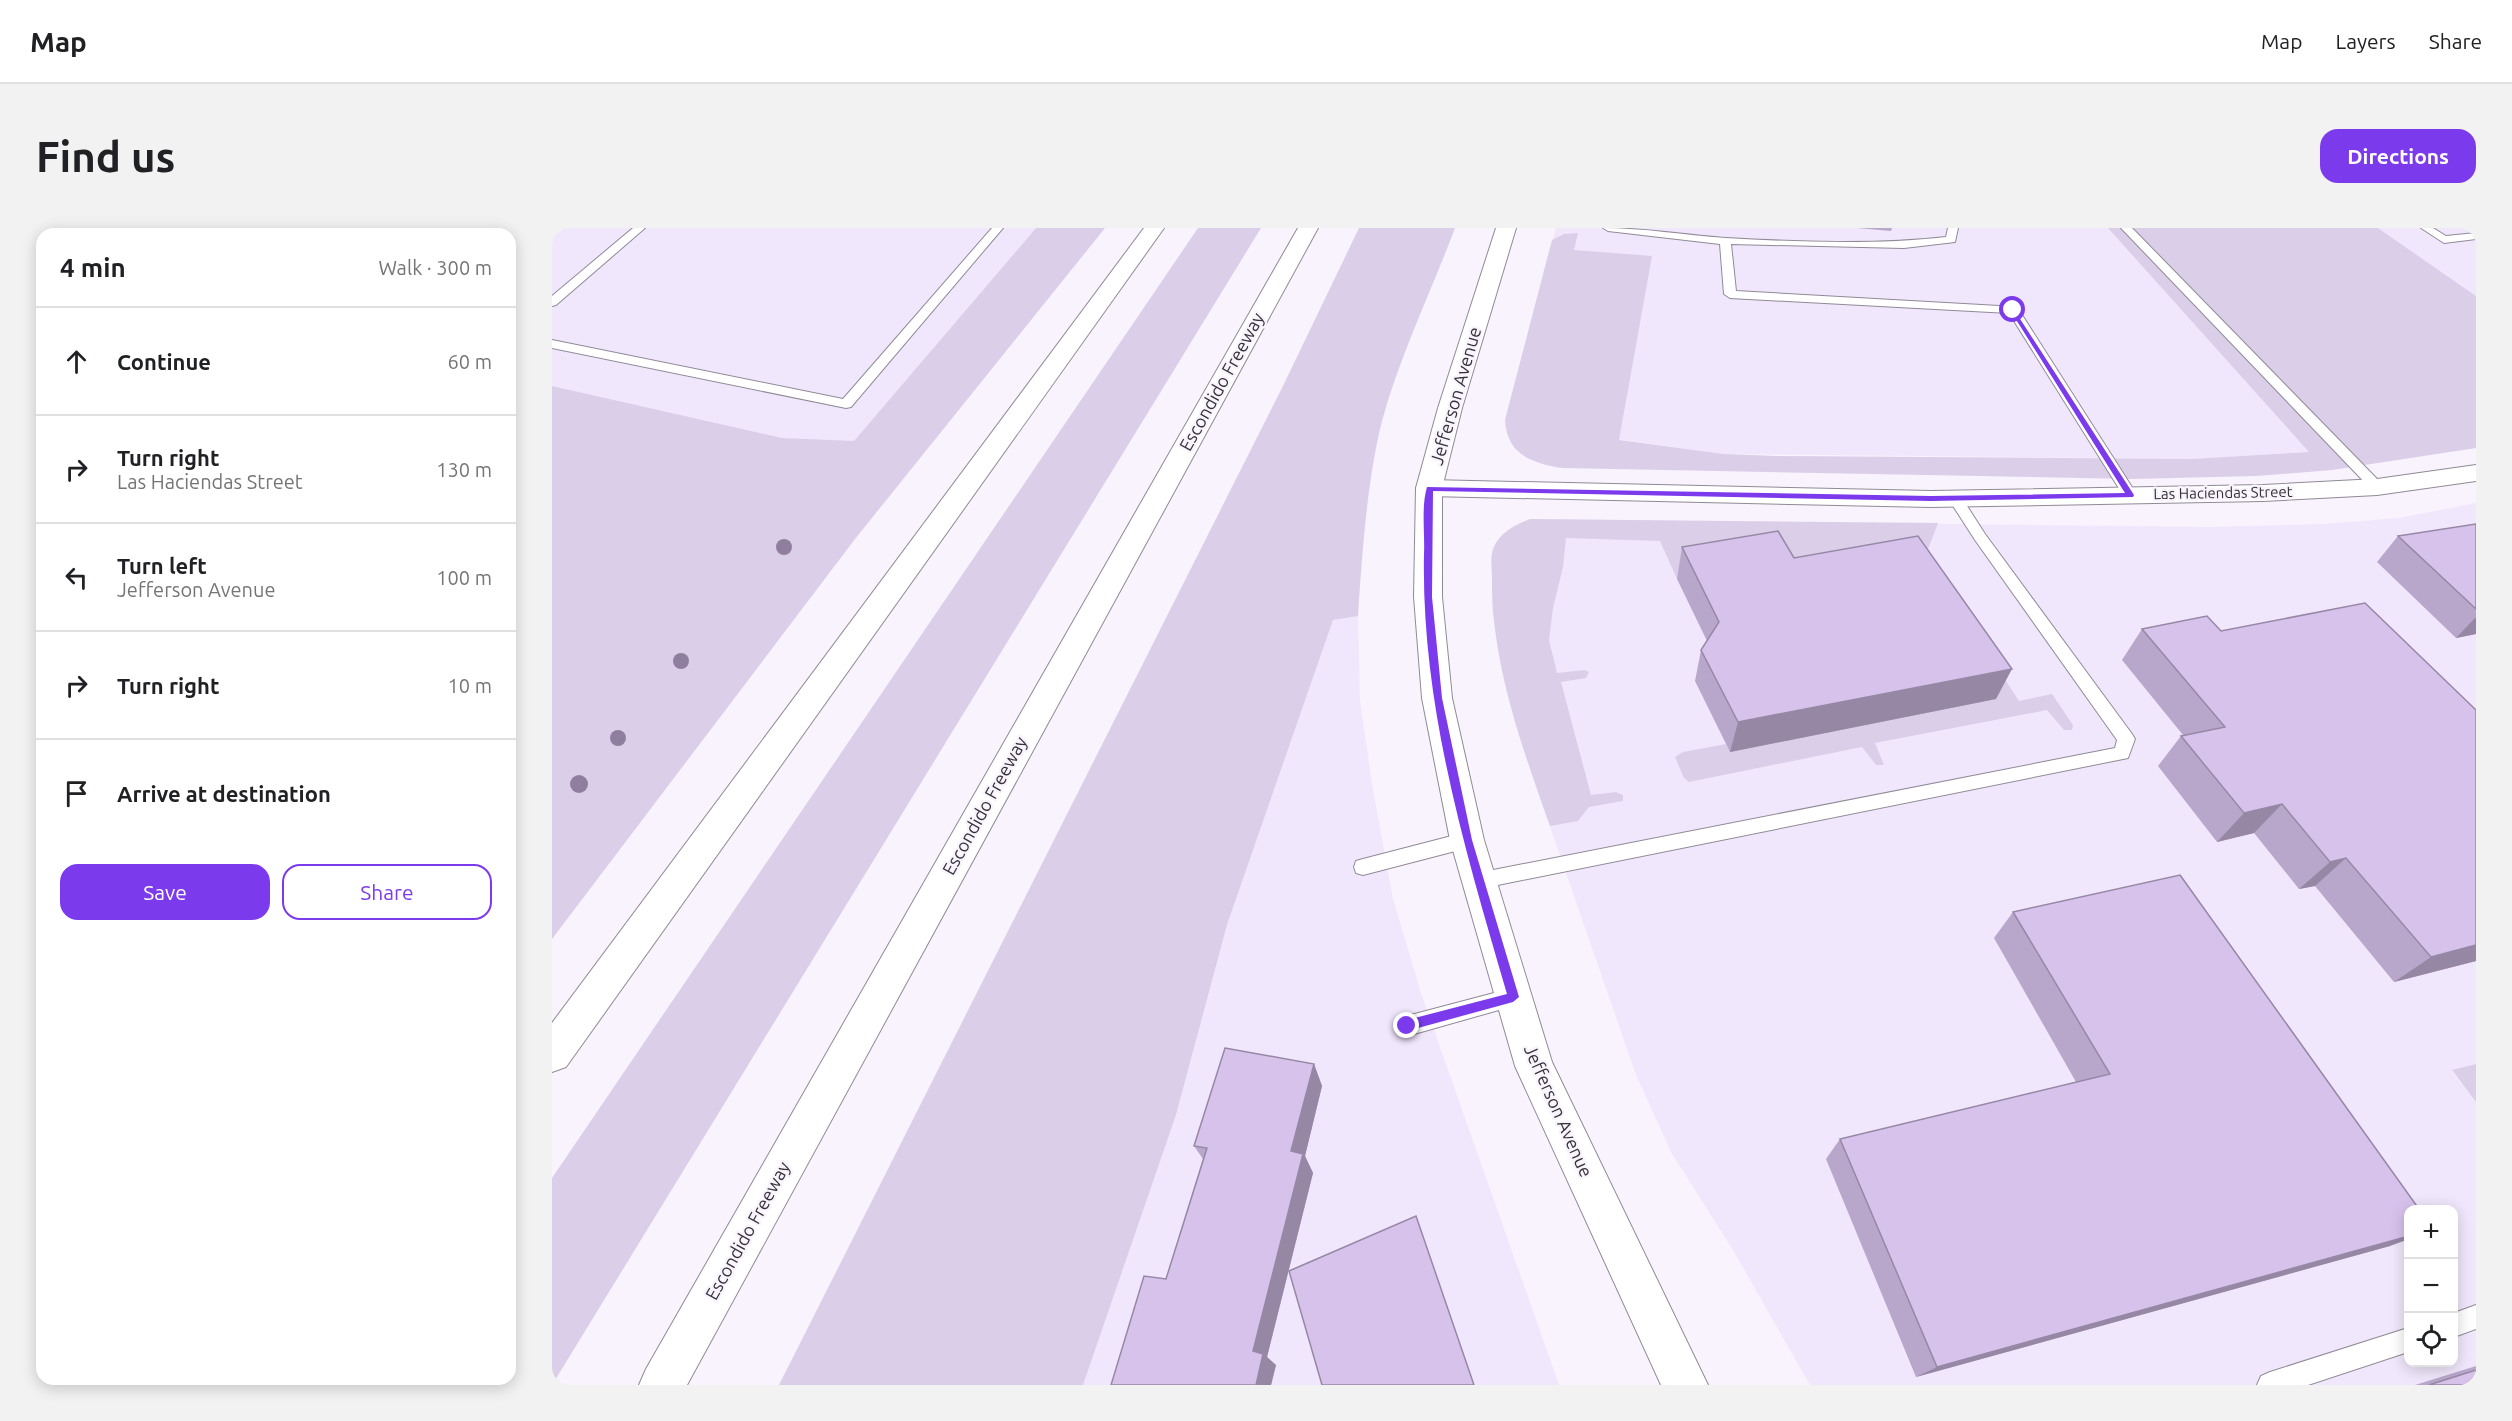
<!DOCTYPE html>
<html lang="en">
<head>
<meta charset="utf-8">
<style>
  :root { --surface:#fff; --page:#f2f2f2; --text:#202124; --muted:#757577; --line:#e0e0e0; --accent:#7c3aed }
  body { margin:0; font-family:Ubuntu,sans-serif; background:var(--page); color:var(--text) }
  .controls { position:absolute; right:18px; bottom:18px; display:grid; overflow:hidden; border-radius:12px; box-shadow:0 3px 15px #0003 }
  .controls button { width:54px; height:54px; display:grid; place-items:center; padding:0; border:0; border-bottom:2px solid var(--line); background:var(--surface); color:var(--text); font:30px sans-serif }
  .stop { position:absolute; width:18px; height:18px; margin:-14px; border:4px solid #7c3aed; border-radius:50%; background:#fff }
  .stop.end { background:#7c3aed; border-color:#fff; box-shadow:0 2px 6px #0008 }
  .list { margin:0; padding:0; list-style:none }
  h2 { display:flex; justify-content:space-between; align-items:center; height:78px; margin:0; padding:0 24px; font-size:26px }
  h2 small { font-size:20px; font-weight:400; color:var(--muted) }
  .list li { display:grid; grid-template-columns:39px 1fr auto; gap:18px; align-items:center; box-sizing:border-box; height:108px; padding:0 24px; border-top:2px solid var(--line) }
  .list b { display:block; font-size:22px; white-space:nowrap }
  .list p { margin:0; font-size:20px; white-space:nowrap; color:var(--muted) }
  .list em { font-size:20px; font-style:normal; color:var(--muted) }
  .actions { display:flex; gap:12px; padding:18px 24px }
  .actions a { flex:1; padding:14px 0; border:2px solid var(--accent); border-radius:18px; text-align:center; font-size:21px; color:var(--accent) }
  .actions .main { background:var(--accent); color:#fff }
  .icon { flex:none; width:33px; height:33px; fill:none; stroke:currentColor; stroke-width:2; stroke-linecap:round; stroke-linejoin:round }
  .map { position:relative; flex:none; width:1924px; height:1157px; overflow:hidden; border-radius:18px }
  header { display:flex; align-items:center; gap:36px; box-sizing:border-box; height:84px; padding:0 30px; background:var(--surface); border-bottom:2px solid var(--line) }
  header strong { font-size:28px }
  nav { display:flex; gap:33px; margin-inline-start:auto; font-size:21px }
  .intro { display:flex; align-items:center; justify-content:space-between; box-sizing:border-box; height:144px; padding:0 36px }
  h1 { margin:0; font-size:42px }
  .button { padding:15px 27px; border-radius:18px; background:var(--accent); color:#fff; font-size:21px; font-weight:700 }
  main { display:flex; gap:36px; padding:0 36px }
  aside { flex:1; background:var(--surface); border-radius:18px; box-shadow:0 3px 15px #0003 }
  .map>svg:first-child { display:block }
  .built { fill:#f1e7fc; fill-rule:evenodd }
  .green { fill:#dbcee9 }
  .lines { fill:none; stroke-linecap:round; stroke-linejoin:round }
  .lane-casing { stroke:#908a96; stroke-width:2 }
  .street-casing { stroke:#908a96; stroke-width:2 }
  .secondary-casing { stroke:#908a96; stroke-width:2 }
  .highway-casing { stroke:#908a96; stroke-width:2 }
  .lane { fill:#fff; fill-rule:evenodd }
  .street { fill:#fff; fill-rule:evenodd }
  .secondary { fill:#fff; fill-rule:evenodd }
  .highway { fill:#fff; fill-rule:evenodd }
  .tree { fill:#907e9e }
  .wall { fill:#b9a7cb }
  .shaded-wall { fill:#9688a5 }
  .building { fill:#d7c2ec; stroke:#9688a5; stroke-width:1.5 }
  .route { fill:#7c3aed }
  .labels { text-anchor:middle; stroke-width:4.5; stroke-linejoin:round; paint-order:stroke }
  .far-street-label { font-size:15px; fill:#343237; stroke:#f8f3fd }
  .street-label { font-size:18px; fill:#343237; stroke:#f8f3fd }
</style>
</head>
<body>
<header>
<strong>Map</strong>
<nav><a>Map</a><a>Layers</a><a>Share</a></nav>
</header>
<div class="intro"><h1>Find us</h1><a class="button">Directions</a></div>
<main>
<aside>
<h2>4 min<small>Walk · 300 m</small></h2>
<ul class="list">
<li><svg class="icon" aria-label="ahead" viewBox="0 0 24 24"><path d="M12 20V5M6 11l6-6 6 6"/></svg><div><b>Continue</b></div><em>60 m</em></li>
<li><svg class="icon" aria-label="right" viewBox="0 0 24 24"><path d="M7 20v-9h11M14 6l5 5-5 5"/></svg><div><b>Turn right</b><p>Las Haciendas Street</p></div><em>130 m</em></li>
<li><svg class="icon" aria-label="left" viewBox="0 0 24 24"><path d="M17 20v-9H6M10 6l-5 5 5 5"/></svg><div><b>Turn left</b><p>Jefferson Avenue</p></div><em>100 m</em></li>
<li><svg class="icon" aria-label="right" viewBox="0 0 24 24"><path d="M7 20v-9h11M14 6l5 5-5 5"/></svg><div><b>Turn right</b></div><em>10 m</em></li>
<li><svg class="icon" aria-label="arrive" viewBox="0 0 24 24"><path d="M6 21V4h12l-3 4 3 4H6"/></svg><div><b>Arrive at destination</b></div></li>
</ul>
<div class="actions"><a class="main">Save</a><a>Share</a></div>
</aside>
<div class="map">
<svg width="1924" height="1157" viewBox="0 0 1924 1157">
  <rect width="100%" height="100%" fill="#f8f3fd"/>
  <g class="built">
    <path d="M0,0H484L0,567Z"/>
    <path d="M1004,0H1556L1758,224L1638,231L1172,226L997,202L1041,24L998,21Z"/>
    <path d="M1826,0H1924V68L1881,38Z"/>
    <path d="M1924,275V836L1900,843L1924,874V1157H1258L1181,1022L1119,924L1084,847L987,567L960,480L940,383V323L946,312L961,298L978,291L1657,299L1772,296L1847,290ZM1856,982H1902V1134H1856Z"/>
    <path d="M806,388L808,473L820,556L841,671L869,765L1007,1157H531L624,887L675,697L781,392Z"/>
  </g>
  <g class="green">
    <path d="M484,0H553L303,311L0,711V158L230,210L302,213Z"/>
    <path d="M646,0H709L0,1157V950Z"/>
    <path d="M807,0H903C879,64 848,127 830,193C815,252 810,327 806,388L781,392L675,697L624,887L531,1157H227L731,158Z"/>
    <path d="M1556,0H1826L1924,68V220L1780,242L1704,248L1580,251L1010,240C980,235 955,227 953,192L1000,12L1012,6L1026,5L1022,22L1100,28L1067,212L1172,226L1224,228L1638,231L1757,224Z"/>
    <path d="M978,291L1386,295L1373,329L1467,473L1500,466L1521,497L1520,502H1512L1495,482L1323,515L1332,537H1324L1310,519L1137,554L1132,550L1123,529L1131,524L1174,516L1178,523L1443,471L1125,351L1108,313L1014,310L1011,339L1001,380L997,412L1005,445L1033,442L1037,444L1034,450L1009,454L1039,567L1064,564L1071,567V573L1037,579L1026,593L998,598C970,519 939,434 940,350C940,341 938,330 941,322C946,305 964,297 978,291Z"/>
    <path d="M1924,836V874L1900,842Z"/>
  </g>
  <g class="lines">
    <defs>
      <g id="lane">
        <path d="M81,0H93L4,77L0,78V68Z"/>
        <path d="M440,0H451L299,179L294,180L0,120V112L291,171Z"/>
        <path d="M1051,0C1092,0 1132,7 1174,10C1245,14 1324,17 1394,9L1396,0H1406L1403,14L1352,20L1179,16L1184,63L1465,79L1585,267L1578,272L1573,270L1457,85L1178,70L1172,66L1168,16L1056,3Z"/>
        <path d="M1569,0H1580L1830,256L1832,259L1830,262H1820Z"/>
        <path d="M1869,0H1881L1894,8L1924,5V11L1892,15Z"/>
        <path d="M1403,265L1408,267L1433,306L1580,506L1583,511L1576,530L926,661L919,659L917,653L919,647L926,645L1563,520L1565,512L1423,312L1396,270Z"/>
        <path d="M915,604L922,607L924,612L922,617L915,620L811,647L804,645L802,639L804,633L811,631Z"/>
        <path d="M961,760L968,762L971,769L968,776L961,778L855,808L848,805L845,798L848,791L855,788Z"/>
        <path d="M1924,1077V1101L1902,1109V1085Z"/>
        <path d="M1856,1100V1124L1756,1157H1705L1709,1148L1718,1144Z"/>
      </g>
      <path id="street" d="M1924,237V253L1825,267L1711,273L1379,279L877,268L868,266L864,260L868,254L877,252L1379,263L1711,257L1825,251Z"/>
      <path id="secondary" d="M944,0H964L910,180L890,260V369L900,470L932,612L1000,834L1156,1157H1109L963,838L898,612L870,470L862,369L864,260L886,180Z"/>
      <g id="highway">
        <path d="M592,0H612L14,839L0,844V795Z"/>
        <path d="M746,0H766L135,1157H87L94,1141Z"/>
      </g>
    </defs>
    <use href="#lane" class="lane-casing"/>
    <use href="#street" class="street-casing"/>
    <use href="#secondary" class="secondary-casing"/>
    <use href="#highway" class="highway-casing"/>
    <use href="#lane" class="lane"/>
    <use href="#street" class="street"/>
    <use href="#secondary" class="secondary"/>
    <use href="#highway" class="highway"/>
  </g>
  <g class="tree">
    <circle cx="232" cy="319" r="8"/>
    <circle cx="129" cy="433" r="8"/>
    <circle cx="66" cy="510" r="8"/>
    <circle cx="27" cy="556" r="9"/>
  </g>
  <g class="wall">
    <path d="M1305,0H1340L1339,3Z"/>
    <path d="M1924,296V406L1904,410L1825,334L1846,308Z"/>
    <path d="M1130,319L1242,330L1444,471L1178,524L1143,453L1149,422L1155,413L1125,351Z"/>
    <path d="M1590,401L1924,733L1842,754L1763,658L1747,661L1702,605L1665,614L1606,538L1629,508L1631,507L1570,432Z"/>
    <path d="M1461,684L1838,1018L1364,1149L1274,931L1288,911L1524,854L1442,710Z"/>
    <path d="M762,836L770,858L753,928L761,945L715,1129L724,1137L719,1157H559L614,1051L651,931L642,918Z"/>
    <path d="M1924,1138V1157H1863Z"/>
  </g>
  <g class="shaded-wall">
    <path d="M1924,389V406L1904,410Z"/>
    <path d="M1460,441L1444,471L1178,524L1186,494Z"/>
    <path d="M1730,576L1702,605L1665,614L1692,585Z"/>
    <path d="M1794,630L1763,658L1747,661L1778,634Z"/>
    <path d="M1924,717V733L1842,754L1879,729Z"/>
    <path d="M762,836L770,858L753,928L761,945L715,1129L724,1137L719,1157H704L701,1123L739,923Z"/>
    <path d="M1857,1008V1011L1838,1018L1364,1149L1385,1139Z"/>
  </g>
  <g class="building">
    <path d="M1924,296V381L1846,308Z"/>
    <path d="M1226,303L1242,330L1366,308L1460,441L1186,494L1149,422L1167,394L1130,319Z"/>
    <path d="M1813,375L1924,482V717L1879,729L1794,630L1778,634L1730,576L1692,585L1629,508L1673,499L1590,401L1655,388L1669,403Z"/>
    <path d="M1628,647L1867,981H1857V1008L1385,1139L1288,911L1558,846L1461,684Z"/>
    <path d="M673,820L762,836L739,923L751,926L701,1123L711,1126L704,1157H559L592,1048L614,1051L655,920L642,918Z"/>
    <path d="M864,988L922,1157H770L737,1043Z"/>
    <path d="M1924,1142V1157H1877Z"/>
  </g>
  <path class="route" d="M1461,80L1582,267L1581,269L1379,273L881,263L880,369L890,470L920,612L967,769L961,774L855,803L851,801V794L855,792L955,766C913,622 869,477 872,326C873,305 869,279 875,259L1379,268L1573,265L1458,82Z"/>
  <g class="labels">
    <g class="far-street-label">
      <text transform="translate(1671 265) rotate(-1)" y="5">Las Haciendas Street</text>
    </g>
    <g class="street-label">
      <text transform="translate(670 154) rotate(-61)" y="6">Escondido Freeway</text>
      <text transform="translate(904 168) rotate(-74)" y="6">Jefferson Avenue</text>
      <text transform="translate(433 578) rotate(-61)" y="6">Escondido Freeway</text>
      <text transform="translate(1006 883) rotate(66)" y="6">Jefferson Avenue</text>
      <text transform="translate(196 1003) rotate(-61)" y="6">Escondido Freeway</text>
    </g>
  </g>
</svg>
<div class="controls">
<button>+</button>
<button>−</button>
<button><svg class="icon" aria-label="locate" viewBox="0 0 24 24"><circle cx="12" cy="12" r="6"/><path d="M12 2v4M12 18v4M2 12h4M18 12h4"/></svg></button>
</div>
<div class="stop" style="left:1461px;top:82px"></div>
<div class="stop end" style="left:855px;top:798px"></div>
</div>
</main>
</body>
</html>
